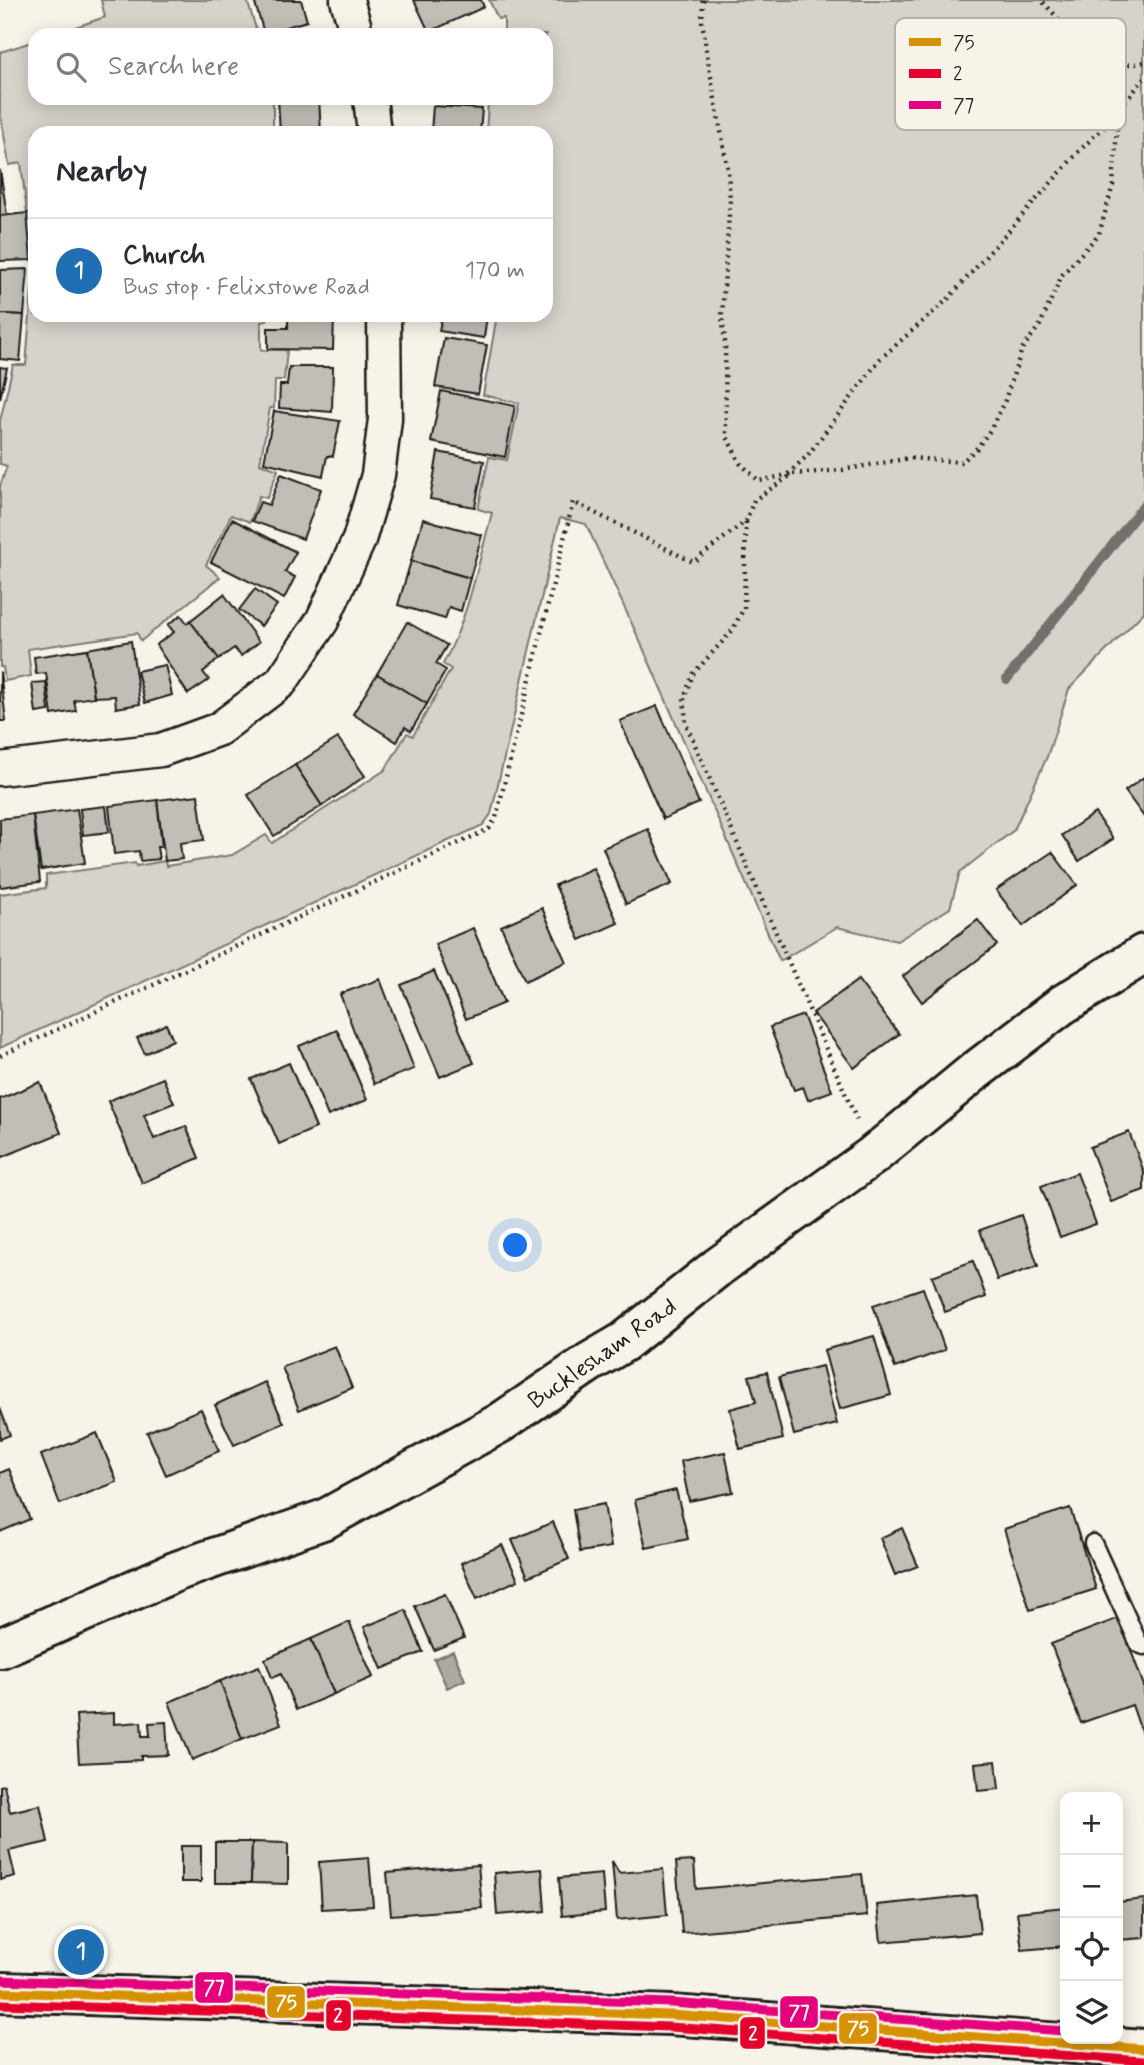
<!DOCTYPE html>
<html lang="en">
<head>
<meta charset="utf-8">
<style>
  :root { --surface:#fff; --page:#f7f7f7; --text:#2b2b33; --muted:#7c7c81; --line:#e1e1e2; --accent:#1f6fb2 }
  body { margin:0; font-family:Mynerve,sans-serif; background:var(--page); color:var(--text) }
  .controls { position:absolute; right:21px; bottom:21px; display:grid; overflow:hidden; border-radius:14px; box-shadow:0 4px 18px #0003 }
  .controls button { width:63px; height:63px; display:grid; place-items:center; padding:0; border:0; border-bottom:2px solid var(--line); background:var(--surface); color:var(--text); font:35px sans-serif }
  .you { position:absolute; left:516px; top:1246px; width:24px; height:24px; margin:-18px; border:5px solid #fff; border-radius:50%; background:#1a73e8; box-shadow:0 0 0 10px #1a73e833 }
  .badge { display:grid; place-items:center; width:46px; height:46px; border-radius:50%; background:var(--accent); color:#fff; font-size:23px; font-weight:700 }
  .pin { position:absolute; translate:-50% -50%; border:4px solid #fff; box-shadow:0 2px 7px #0006 }
  .list { margin:0; padding:0; list-style:none }
  h2 { display:flex; justify-content:space-between; align-items:center; height:91px; margin:0; padding:0 28px; font-size:30px }
  h2 small { font-size:23px; font-weight:400; color:var(--muted) }
  .list li { display:grid; grid-template-columns:46px 1fr auto; gap:21px; align-items:center; box-sizing:border-box; height:105px; padding:0 28px; border-top:2px solid var(--line) }
  .list b { display:block; font-size:26px; white-space:nowrap }
  .list p { margin:0; font-size:23px; white-space:nowrap; color:var(--muted) }
  .list em { font-size:23px; font-style:normal; color:var(--muted) }
  .icon { flex:none; width:38px; height:38px; fill:none; stroke:currentColor; stroke-width:2; stroke-linecap:round; stroke-linejoin:round }
  .map { position:relative; flex:none; width:1144px; height:2065px; overflow:hidden }
  .search { position:absolute; background:var(--surface); box-shadow:0 4px 18px #0003; left:28px; top:28px; width:525px; height:77px; display:flex; align-items:center; gap:18px; box-sizing:border-box; padding:0 24px; border-radius:21px; color:var(--muted); font-size:26px }
  .panel { position:absolute; background:var(--surface); box-shadow:0 4px 18px #0003; left:28px; top:126px; width:525px; height:196px; border-radius:21px }
  .map>svg:first-child { display:block }
  .green { fill:#d7d3cb; stroke:#7a7874; stroke-width:2 }
  .water { fill:#aca9a2; stroke:#72716c; stroke-width:2 }
  .lines { fill:none; stroke-linecap:round; stroke-linejoin:round }
  .stream { stroke:#72716c; stroke-width:10 }
  .building { fill:#c0beb5; stroke:#1c1c1c; stroke-width:2 }
  .service-casing { stroke:#1c1c1c; stroke-width:21 }
  .minor-casing { stroke:#1c1c1c; stroke-width:37 }
  .tertiary-casing { stroke:#1c1c1c; stroke-width:44 }
  .primary-casing { stroke:#1c1c1c; stroke-width:44 }
  .path { stroke:#1c1c1c; stroke-width:4.5; stroke-dasharray:2 5; stroke-linecap:butt }
  .service { stroke:#f7f3e8; stroke-width:16 }
  .minor { stroke:#f7f3e8; stroke-width:32 }
  .tertiary { stroke:#f7f3e8; stroke-width:38 }
  .primary { stroke:#f7f3e8; stroke-width:38 }
  .bus-1-casing { stroke:#f7f3e8; stroke-width:14 }
  .bus-2-casing { stroke:#f7f3e8; stroke-width:14 }
  .bus-3-casing { stroke:#f7f3e8; stroke-width:14 }
  .bus-1 { stroke:#d69104; stroke-width:9 }
  .bus-2 { stroke:#e4002b; stroke-width:9 }
  .bus-3 { stroke:#e5007d; stroke-width:9 }
  .labels { text-anchor:middle; stroke-width:5; stroke-linejoin:round; paint-order:stroke }
  .street-label { font-size:24px; fill:#1c1c1c; stroke:#f7f3e8 }
  .key { fill:#f7f3e8; stroke:#b5b2ab; stroke-width:2 }
  .key-label { font-size:19px; fill:#1c1c1c }
  .line-badge { stroke:#f7f3e8; stroke-width:2.5 }
  .badge-label { font-size:19px; text-anchor:middle; font-weight:bold; fill:#fff }
</style>
</head>
<body>
<div class="map">
<svg width="1144" height="2065" viewBox="0 0 1144 2065">
  <rect width="100%" height="100%" fill="#f7f3e8"/>
  <filter id="ink" filterUnits="userSpaceOnUse"><feTurbulence type="fractalNoise" baseFrequency=".0143" numOctaves="2"/><feDisplacementMap in="SourceGraphic" scale="14" xChannelSelector="R" yChannelSelector="G"/><feConvolveMatrix kernelMatrix="1 2 1 2 8 2 1 2 1" color-interpolation-filters="sRGB"/></filter>
  <g filter="url(#ink)">
    <g class="green">
      <path d="M101,0H247L258,35H52L105,17Z"/>
      <path d="M489,0H1144V612L1069,689L1047,757L1014,830L960,872L950,908L897,941L837,927L780,961L644,650L586,524L560,518L491,814L483,825L0,1048V894L46,888V875L135,863L136,866L165,861L166,866L232,855L266,835L272,843L385,770L407,733L413,736L451,669L443,664C468,619 478,564 492,513L478,509L489,457L507,460L519,403L483,395L497,315H546V133H486L488,103H500L501,98H546V35H504V18L498,19Z"/>
      <path d="M35,41V98H273V133H35V234L33,213H27L21,163L9,165L0,110V52Z"/>
      <path d="M34,265L35,315H267V321L261,322V350H287L284,380H275L274,408H270L260,463L278,470L267,498L259,496L250,522L231,515L206,565L220,577L141,641L137,633L28,649L31,676L5,681L3,667H0V486L7,466L0,464V421L13,365H26Z"/>
    </g>
    <path class="water" d="M453,1651L465,1680L447,1688L434,1659Z"/>
    <g class="lines">
      <path class="stream" d="M1007,679L1144,505"/>
    </g>
    <g class="building">
      <path d="M254,0H301L307,21L264,33Z"/>
      <path d="M414,0H481L484,7L429,32Z"/>
      <path d="M278,98H319L321,133H280Z"/>
      <path d="M433,106L482,109L480,133H431Z"/>
      <path d="M0,170L7,215L0,216Z"/>
      <path d="M27,213L31,260L0,261V216Z"/>
      <path d="M28,269L24,315L0,314V270Z"/>
      <path d="M0,314L24,315L20,361L0,359Z"/>
      <path d="M288,315H334L333,350L268,349V328H288Z"/>
      <path d="M442,315H487L484,338L439,331Z"/>
      <path d="M444,338L487,345L478,394L435,387Z"/>
      <path d="M0,367L7,368L0,399Z"/>
      <path d="M289,367H333L332,412L279,408L280,385H287Z"/>
      <path d="M441,391L515,406L505,457L431,442Z"/>
      <path d="M274,411L340,421L333,456H327L323,476L264,462Z"/>
      <path d="M438,452L484,461L475,507L430,499Z"/>
      <path d="M281,474L321,489L303,539L252,521L260,502L269,505Z"/>
      <path d="M232,519L296,552L285,572L295,577L284,599L211,562Z"/>
      <path d="M423,519L482,535L470,578L411,561Z"/>
      <path d="M411,561L470,578L461,611L449,607L445,619L398,605Z"/>
      <path d="M255,589L277,605L261,626L239,610Z"/>
      <path d="M224,594L259,642L241,656L234,648L219,659L190,621Z"/>
      <path d="M181,615L187,623L190,621L219,659L203,672L209,680L188,694L156,645L174,632L168,625Z"/>
      <path d="M407,622L447,645L436,664L446,670L427,704L377,674Z"/>
      <path d="M131,641L140,704L116,708L115,696L94,697L87,649Z"/>
      <path d="M87,649L94,697L74,700L76,711L52,715L46,673L36,674L34,657Z"/>
      <path d="M165,665L172,695L145,703L137,671Z"/>
      <path d="M0,671L6,721H0Z"/>
      <path d="M377,674L427,704L411,731L405,727L397,742L353,714Z"/>
      <path d="M46,682L49,711L36,713L32,683Z"/>
      <path d="M657,706L699,803L663,819L620,721Z"/>
      <path d="M338,738L365,776L322,806L295,765Z"/>
      <path d="M295,765L322,806L274,836L248,795Z"/>
      <path d="M1144,777V817L1125,791Z"/>
      <path d="M198,795L204,840L180,843L182,859L165,861L157,800Z"/>
      <path d="M157,800L162,847H157L159,859L140,861L139,851L114,854L109,806Z"/>
      <path d="M106,806L109,832L83,835L80,809Z"/>
      <path d="M77,809L85,863L41,870L33,815Z"/>
      <path d="M1095,813L1113,839L1079,861L1062,835Z"/>
      <path d="M33,815L40,882L0,887V819Z"/>
      <path d="M648,829L672,884L626,904L603,848Z"/>
      <path d="M1052,852L1077,885L1023,926L996,890Z"/>
      <path d="M593,868L618,923L580,940L555,885Z"/>
      <path d="M542,908L566,962L525,981L501,926Z"/>
      <path d="M978,920L997,945L922,1002L903,976Z"/>
      <path d="M473,928L504,1003L466,1019L435,944Z"/>
      <path d="M434,971L474,1063L440,1077L401,985Z"/>
      <path d="M380,979L414,1069L374,1084L340,994Z"/>
      <path d="M858,980L899,1034L854,1068L813,1013Z"/>
      <path d="M803,1015L832,1091L808,1100L803,1087L794,1090L770,1027Z"/>
      <path d="M166,1024L173,1040L145,1054L137,1038Z"/>
      <path d="M337,1030L367,1100L328,1116L299,1046Z"/>
      <path d="M289,1063L316,1128L279,1144L251,1079Z"/>
      <path d="M163,1078L174,1103L144,1115L154,1139L186,1126L199,1158L142,1183L108,1101Z"/>
      <path d="M40,1082L61,1133L0,1158V1099Z"/>
      <path d="M1129,1132L1144,1172V1190L1111,1202L1090,1147Z"/>
      <path d="M1077,1173L1096,1224L1060,1237L1041,1186Z"/>
      <path d="M1021,1215L1038,1266L997,1280L980,1230Z"/>
      <path d="M973,1261L986,1297L945,1312L932,1276Z"/>
      <path d="M923,1288L945,1350L895,1368L873,1305Z"/>
      <path d="M874,1336L891,1395L840,1409L824,1350Z"/>
      <path d="M335,1346L352,1388L299,1410L282,1367Z"/>
      <path d="M822,1366L837,1424L794,1435L779,1377Z"/>
      <path d="M767,1372L783,1439L740,1449L730,1409L756,1402L749,1376Z"/>
      <path d="M265,1382L284,1423L234,1445L215,1405Z"/>
      <path d="M0,1408L10,1435L0,1439Z"/>
      <path d="M201,1409L219,1451L166,1475L147,1432Z"/>
      <path d="M97,1433L117,1482L60,1504L41,1455Z"/>
      <path d="M725,1452L733,1492L689,1501L681,1461Z"/>
      <path d="M9,1469L30,1519L0,1532V1473Z"/>
      <path d="M676,1490L688,1539L646,1548L635,1500Z"/>
      <path d="M604,1504L611,1547L580,1552L573,1510Z"/>
      <path d="M1070,1508L1096,1589L1030,1610L1004,1529Z"/>
      <path d="M553,1522L569,1559L528,1577L512,1540Z"/>
      <path d="M902,1528L918,1566L895,1575L880,1538Z"/>
      <path d="M502,1545L518,1580L477,1599L461,1563Z"/>
      <path d="M445,1594L464,1638L434,1650L415,1606Z"/>
      <path d="M406,1610L423,1652L382,1669L364,1627Z"/>
      <path d="M1119,1618L1144,1686V1730L1141,1731L1132,1705L1081,1723L1051,1644Z"/>
      <path d="M349,1622L373,1677L334,1694L311,1639Z"/>
      <path d="M311,1639L334,1694L296,1710L281,1674L272,1678L265,1659Z"/>
      <path d="M259,1666L281,1724L242,1739L220,1681Z"/>
      <path d="M220,1681L242,1739L192,1760L169,1702Z"/>
      <path d="M114,1713V1724L141,1722L142,1736H150L149,1723L166,1722L168,1755L141,1756V1760L79,1763L76,1715Z"/>
      <path d="M996,1761L999,1789L978,1791L975,1763Z"/>
      <path d="M4,1785L10,1812L40,1805L48,1842L9,1851L15,1876L0,1880V1786Z"/>
      <path d="M215,1842H252L251,1883H215Z"/>
      <path d="M252,1842L288,1843V1884L251,1883Z"/>
      <rect x="181" y="1846" width="20" height="36"/>
      <path d="M369,1858L373,1906L322,1909L319,1862Z"/>
      <path d="M612,1861L619,1873L663,1869L667,1915L617,1920Z"/>
      <path d="M694,1861L696,1889L862,1874L867,1916L682,1933L676,1862Z"/>
      <path d="M478,1865L482,1908L391,1915L387,1873Z"/>
      <path d="M542,1869L545,1911L497,1915L494,1873Z"/>
      <path d="M602,1874L605,1912L562,1916L559,1878Z"/>
      <path d="M976,1895L980,1933L881,1942L877,1905Z"/>
      <path d="M1144,1899V1938L1118,1940V1902Z"/>
      <path d="M1065,1907V1946L1022,1950L1017,1912Z"/>
    </g>
    <g class="lines">
      <defs>
        <path id="service" d="M1093,1543L1139,1644L1144,1646"/>
        <g id="minor">
          <path d="M347,0L357,35"/>
          <path d="M370,98L374,133"/>
          <path d="M0,769L161,750L219,729L281,682L322,621L359,540L378,475L385,419L384,315"/>
        </g>
        <path id="tertiary" d="M0,1648L177,1571L325,1519L500,1423L590,1362L624,1342L718,1267L872,1156L974,1072L1062,1005L1144,954"/>
        <path id="primary" d="M0,1992L671,2015L1144,2049"/>
      </defs>
      <use href="#service" class="service-casing"/>
      <use href="#minor" class="minor-casing"/>
      <use href="#tertiary" class="tertiary-casing"/>
      <use href="#primary" class="primary-casing"/>
      <g class="path">
        <path d="M703,0L702,21L708,61L728,170L730,200L722,316L725,342L726,435L740,463L759,481L791,474"/>
        <path d="M1089,50C1106,61 1125,68 1144,62"/>
        <path d="M788,474L808,455L880,359L948,299L1082,148L1105,126L1144,79"/>
        <path d="M746,522L744,608L731,632L693,674L684,698L686,724L858,1123"/>
        <path d="M0,1056L489,829L496,818L573,502L693,562L746,521L754,500L793,474L842,470L910,458L962,462L977,448L991,429L1005,400L1022,349L1040,325L1062,275L1099,234L1113,185L1119,99L1111,75L1041,0"/>
      </g>
      <use href="#service" class="service"/>
      <use href="#minor" class="minor"/>
      <use href="#tertiary" class="tertiary"/>
      <use href="#primary" class="primary"/>
      <defs>
        <path id="bus-1" d="M0,1992L671,2015L1144,2049"/>
        <path id="bus-2" d="M0,2004L670,2027L1143,2061"/>
        <path id="bus-3" d="M0,1980L671,2003L1065,2031"/>
      </defs>
      <use href="#bus-1" class="bus-1-casing"/>
      <use href="#bus-2" class="bus-2-casing"/>
      <use href="#bus-3" class="bus-3-casing"/>
      <use href="#bus-1" class="bus-1"/>
      <use href="#bus-2" class="bus-2"/>
      <use href="#bus-3" class="bus-3"/>
    </g>
  </g>
  <g class="labels">
    <g class="street-label">
      <text transform="translate(602 1353) rotate(-35)" y="8">Bucklesham Road</text>
    </g>
  </g>
  <rect x="895" y="18" width="231" height="112" rx="10" class="key"/>
  <rect x="909" y="38" width="32" height="8" fill="#d69104"/>
  <rect x="909" y="69" width="32" height="9" fill="#e4002b"/>
  <rect x="909" y="101" width="32" height="8" fill="#e5007d"/>
  <g class="key-label">
    <text x="953" y="49">75</text>
    <text x="953" y="80">2</text>
    <text x="953" y="112">77</text>
  </g>
  <g class="line-badge">
    <rect x="194" y="1971" width="40" height="33" rx="7" fill="#e5007d"/>
    <rect x="266" y="1985" width="40" height="34" rx="7" fill="#d69104"/>
    <rect x="779" y="1995" width="40" height="34" rx="7" fill="#e5007d"/>
    <rect x="325" y="1999" width="27" height="33" rx="7" fill="#e4002b"/>
    <rect x="838" y="2012" width="40" height="33" rx="7" fill="#d69104"/>
    <rect x="739" y="2016" width="27" height="34" rx="7" fill="#e4002b"/>
  </g>
  <g class="badge-label">
    <text x="214" y="1994">77</text>
    <text x="286" y="2009">75</text>
    <text x="799" y="2019">77</text>
    <text x="338" y="2022">2</text>
    <text x="858" y="2035">75</text>
    <text x="753" y="2040">2</text>
  </g>
</svg>
<div class="controls">
<button>+</button>
<button>−</button>
<button><svg class="icon" aria-label="locate" viewBox="0 0 24 24"><circle cx="12" cy="12" r="6"/><path d="M12 2v4M12 18v4M2 12h4M18 12h4"/></svg></button>
<button><svg class="icon" aria-label="layers" viewBox="0 0 24 24"><path d="M12 4l9 5-9 5-9-5zM3 14l9 5 9-5"/></svg></button>
</div>
<div class="you"></div>
<div class="pin badge" style="left:81px;top:1952px">1</div>
<div class="search"><svg class="icon" aria-label="search" viewBox="0 0 24 24"><circle cx="10" cy="10" r="6"/><path d="M15 15l6 6"/></svg>Search here</div>
<section class="panel">
<h2>Nearby<small></small></h2>
<ul class="list">
<li><span class="badge">1</span><div><b>Church</b><p>Bus stop · Felixstowe Road</p></div><em>170 m</em></li>
</ul>
</section>
</div>
</body>
</html>
